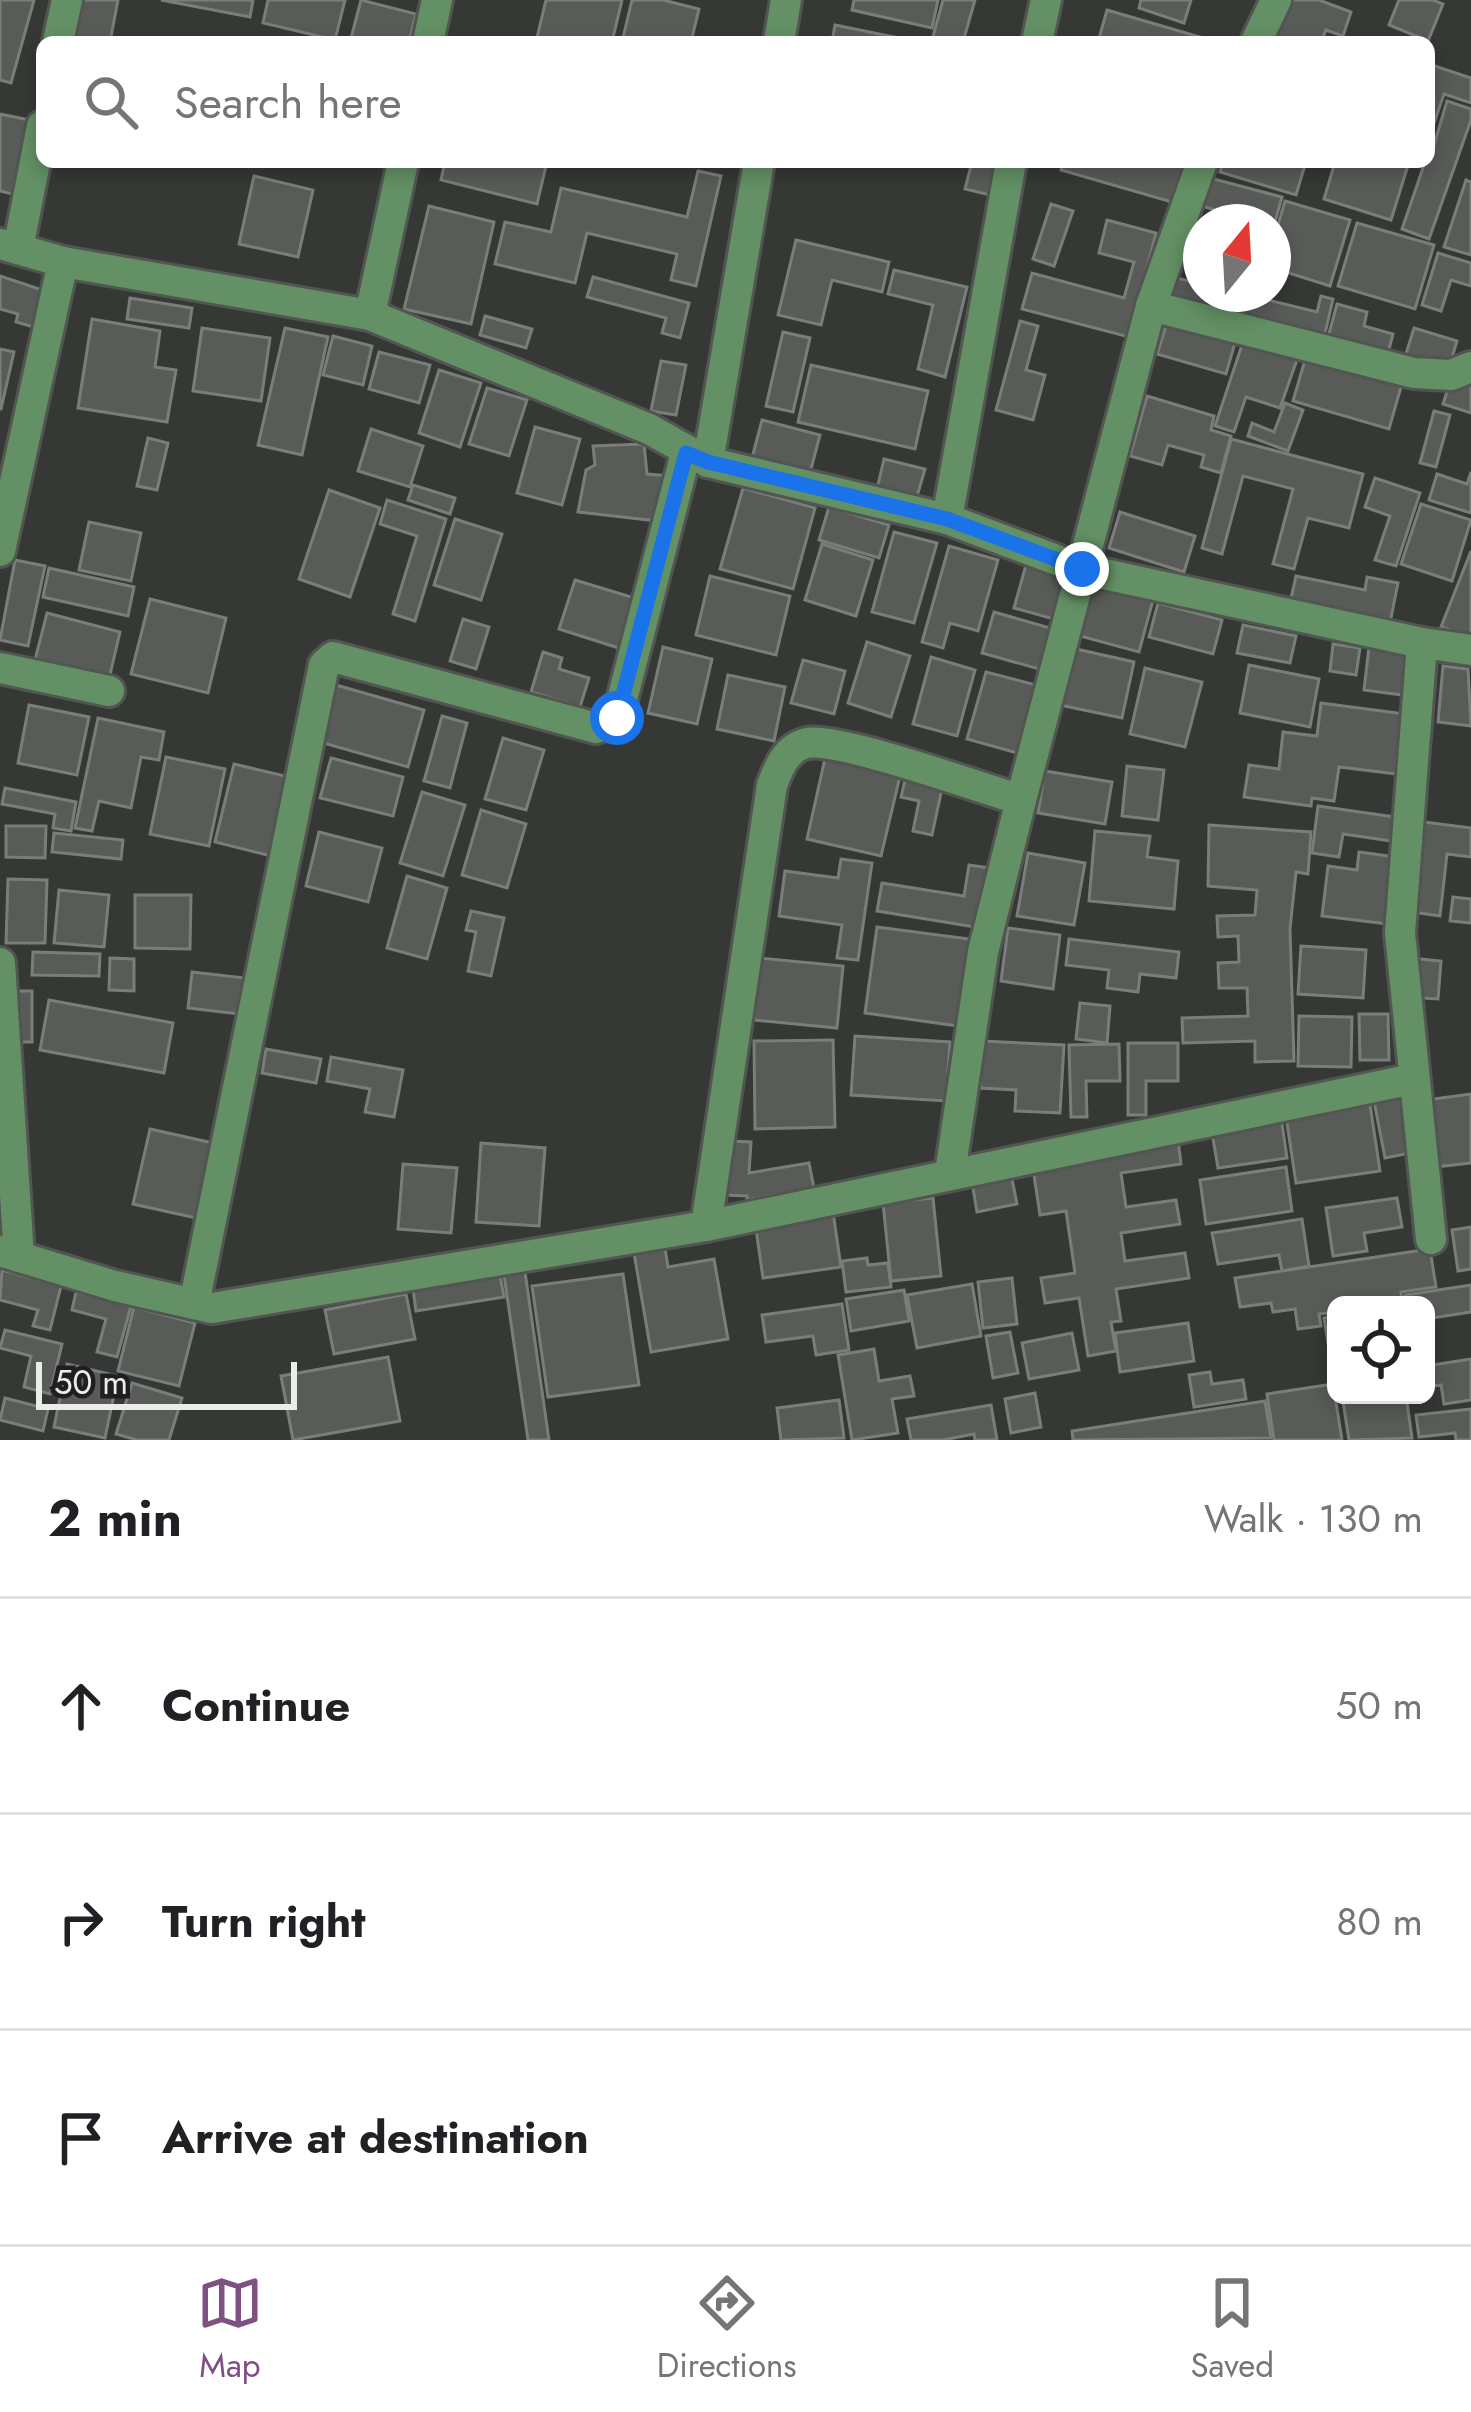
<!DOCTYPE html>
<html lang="en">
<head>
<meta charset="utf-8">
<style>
  :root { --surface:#fff; --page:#f2f2f2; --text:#202124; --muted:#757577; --line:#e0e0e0; --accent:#7e5182 }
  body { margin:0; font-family:Jost,sans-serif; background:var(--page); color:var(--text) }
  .controls { position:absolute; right:36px; bottom:36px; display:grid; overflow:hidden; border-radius:18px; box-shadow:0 6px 18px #0003 }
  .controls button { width:108px; height:108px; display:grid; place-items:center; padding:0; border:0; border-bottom:3px solid var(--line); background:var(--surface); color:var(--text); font:60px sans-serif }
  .compass { position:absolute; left:1183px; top:204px; width:108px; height:108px; border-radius:50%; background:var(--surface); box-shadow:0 6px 18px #0003; rotate:18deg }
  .scale { position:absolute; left:36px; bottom:30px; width:261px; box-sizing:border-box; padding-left:12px; border:6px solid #ebedeb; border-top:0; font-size:33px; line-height:42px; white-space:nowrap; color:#ebedeb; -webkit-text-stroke:9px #1e1f1e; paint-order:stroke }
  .stop { position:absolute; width:36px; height:36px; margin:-27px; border:9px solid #1a73e8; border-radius:50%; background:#fff }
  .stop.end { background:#1a73e8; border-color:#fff; box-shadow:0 3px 12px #0008 }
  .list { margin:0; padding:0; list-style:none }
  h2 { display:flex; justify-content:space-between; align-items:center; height:156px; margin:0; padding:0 48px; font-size:51px }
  h2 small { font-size:39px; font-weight:400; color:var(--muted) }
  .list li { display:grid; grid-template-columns:78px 1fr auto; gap:36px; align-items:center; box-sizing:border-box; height:216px; padding:0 48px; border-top:3px solid var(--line) }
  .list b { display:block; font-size:45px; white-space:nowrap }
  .list em { font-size:39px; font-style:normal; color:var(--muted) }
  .icon { flex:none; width:66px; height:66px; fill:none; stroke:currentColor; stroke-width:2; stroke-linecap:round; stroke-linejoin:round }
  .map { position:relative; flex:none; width:1471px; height:1440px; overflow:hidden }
  .search { position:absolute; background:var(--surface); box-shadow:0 6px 18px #0003; left:36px; right:36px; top:36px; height:132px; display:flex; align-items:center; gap:30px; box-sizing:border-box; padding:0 42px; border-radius:18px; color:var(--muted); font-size:45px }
  .sheet { height:804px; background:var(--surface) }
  nav { display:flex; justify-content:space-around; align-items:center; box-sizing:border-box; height:168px; border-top:3px solid var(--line); background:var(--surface); font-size:33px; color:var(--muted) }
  nav a { display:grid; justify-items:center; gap:6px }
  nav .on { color:var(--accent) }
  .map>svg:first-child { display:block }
  .building { fill:#585b58; stroke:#7a7e7a; stroke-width:3 }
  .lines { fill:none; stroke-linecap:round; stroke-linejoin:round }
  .minor-casing { stroke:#525552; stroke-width:36 }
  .minor { stroke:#639064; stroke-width:30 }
  .route { stroke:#1a73e8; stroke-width:15 }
</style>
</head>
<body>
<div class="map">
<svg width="1471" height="1440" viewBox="0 0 1471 1440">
  <rect width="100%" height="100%" fill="#353835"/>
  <g class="building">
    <path d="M0,0H34L11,83L0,80Z"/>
    <path d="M83,0H118L110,42H75Z"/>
    <path d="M161,0H253L250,17Z"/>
    <path d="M268,0H345L335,40L263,23Z"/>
    <path d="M361,0L416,14L409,42H350Z"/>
    <path d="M546,0H622L612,42H536Z"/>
    <path d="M632,0H663L699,9L691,42H622Z"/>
    <path d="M854,0H938L932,28L852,10Z"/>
    <path d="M943,0H975L963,42L932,40Z"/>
    <path d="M1141,0H1191L1184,23L1139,8Z"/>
    <path d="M1283,0H1319L1351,12L1343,36L1326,30L1321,42H1267Z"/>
    <path d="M1399,0H1433L1443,4L1428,41L1389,25Z"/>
    <path d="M1107,10L1217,42H1098Z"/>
    <path d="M835,25L894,37L893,42H832Z"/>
    <path d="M1429,64L1471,78V103L1444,94L1429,138Z"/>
    <path d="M1447,101L1471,109V120L1429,239L1402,229L1425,162H1429Z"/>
    <path d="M0,114L29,120L12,194L0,191Z"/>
    <path d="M445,162H532L546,166L537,204L441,180Z"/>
    <path d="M972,162H999L990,195L965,189Z"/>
    <path d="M1063,162H1187L1175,203L1061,170Z"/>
    <path d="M1223,162H1294L1305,165L1296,195L1220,172Z"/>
    <path d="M1335,162H1409L1391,220L1324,199Z"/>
    <path d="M698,171L721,176L696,286L671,280L677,254L587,233L575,283L495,264L505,222L551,232L561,188L687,217Z"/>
    <path d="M254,176L313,190L298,257L239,244Z"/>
    <path d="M1210,178L1282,197L1273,229V222H1253L1202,206Z"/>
    <path d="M1466,180L1471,182V255L1444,247Z"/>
    <path d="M1285,201L1350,220L1330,286L1273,268V242Z"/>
    <path d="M1051,204L1073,211L1054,266L1033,259Z"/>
    <path d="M429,206L494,222L471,324L404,309Z"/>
    <path d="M1107,220L1156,233L1129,337L1022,309L1032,273L1124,298L1134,262L1099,253Z"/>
    <path d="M1357,223L1434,245L1415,309L1338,286Z"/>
    <path d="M796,240L889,262L882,292L832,280L821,325L778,315Z"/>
    <path d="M1438,253L1471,263V286L1451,280L1441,311L1422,305Z"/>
    <path d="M894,270L967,287L945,377L918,369L933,305L888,294Z"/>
    <path d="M0,276L51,293L40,329L16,322L18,314L0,309Z"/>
    <path d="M593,277L689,303L680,338L662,333L666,318L587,297Z"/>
    <path d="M1177,278L1201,284V294H1243L1317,312L1321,296L1333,299L1323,342L1170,305Z"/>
    <path d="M130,298L192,308L189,328L127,319Z"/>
    <path d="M1337,304L1367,312L1364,326L1393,334L1387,357L1327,341Z"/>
    <path d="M485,316L532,329L526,348L480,335Z"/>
    <path d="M1169,316L1237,336L1226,374L1157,354Z"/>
    <path d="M92,319L160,331L155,367L176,370L167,422L78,408Z"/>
    <path d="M1020,321L1038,326L1026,370L1045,375L1033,420L996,410Z"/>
    <path d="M202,328L270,338L261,401L193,391Z"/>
    <path d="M285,328L328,337L302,455L258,445Z"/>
    <path d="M1414,328L1457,341L1448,371L1405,357Z"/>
    <path d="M783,332L810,338L793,412L766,406Z"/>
    <path d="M333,336L372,346L363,385L323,375Z"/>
    <path d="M1245,336L1299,354L1280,408L1246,397L1234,432L1215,426Z"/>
    <path d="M0,349L14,352L1,409H0Z"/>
    <path d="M379,352L430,365L419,403L369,389Z"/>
    <path d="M1307,353L1403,380L1389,429L1293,401Z"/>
    <path d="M661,361L686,365L676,415L651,411Z"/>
    <path d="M811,365L928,391L915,449L798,422Z"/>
    <path d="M439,370L481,383L460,447L419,433Z"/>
    <path d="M1452,376L1471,381V413L1443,404Z"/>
    <path d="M487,388L527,400L509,456L469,444Z"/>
    <path d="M1147,396L1214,416L1211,430L1231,436L1221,473L1201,467L1204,455L1168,445L1162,465L1130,456Z"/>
    <path d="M1285,403L1303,410L1288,451L1248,436L1252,423L1274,432Z"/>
    <path d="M1434,411L1450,415L1436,467L1420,463Z"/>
    <path d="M762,420L820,435L810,473L752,458Z"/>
    <path d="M535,427L580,439L562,505L517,493Z"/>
    <path d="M371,429L423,446L410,487L358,471Z"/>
    <path d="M148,438L168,443L157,490L137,486Z"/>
    <path d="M1231,439L1363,474L1349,528L1308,518L1294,569L1273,564L1293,489L1243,476L1222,554L1202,548Z"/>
    <path d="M644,444L647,474L671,476L658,521L578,512L586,470L595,465L593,446Z"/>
    <path d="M884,459L925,469L916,500L877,489Z"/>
    <path d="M1471,472V513L1429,500L1437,474L1467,484Z"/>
    <path d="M1375,478L1420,493L1396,566L1375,560L1390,516L1365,507Z"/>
    <path d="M413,485L455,498L450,514L408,500Z"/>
    <path d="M743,488L815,508L793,589L720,569Z"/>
    <path d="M329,490L380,508L350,597L299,579Z"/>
    <path d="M387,500L446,519L415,621L393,614L417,536L380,524Z"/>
    <path d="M1421,504L1471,520L1452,581L1401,564Z"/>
    <path d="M829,507L889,525L879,558L819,540Z"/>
    <path d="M1120,512L1195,536L1184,572L1109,548Z"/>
    <path d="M455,519L502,534L481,600L434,585Z"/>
    <path d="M89,522L141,533L131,581L79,570Z"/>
    <path d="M894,532L937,543L914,623L872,612Z"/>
    <path d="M822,544L873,560L856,616L805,600Z"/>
    <path d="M949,546L998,560L978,631L950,623L943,648L922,642Z"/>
    <path d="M1471,551V637L1441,627Z"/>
    <path d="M15,560L45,566L28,646L0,640Z"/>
    <path d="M1026,565L1069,578L1057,620L1014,608Z"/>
    <path d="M49,568L134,587L128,616L43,597Z"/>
    <path d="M710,576L790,596L776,655L696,635Z"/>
    <path d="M1296,576L1365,590L1367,577L1398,583L1390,623L1290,603Z"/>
    <path d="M575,580L641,600L625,650L559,629Z"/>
    <path d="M1083,580L1153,600L1139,652L1069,633Z"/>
    <path d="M150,599L226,618L208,693L131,674Z"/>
    <path d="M1158,603L1222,620L1213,654L1149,637Z"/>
    <path d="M994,612L1050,628L1039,669L982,653Z"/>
    <path d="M47,613L120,632L109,679L35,660Z"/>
    <path d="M463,619L489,627L476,669L450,661Z"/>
    <path d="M1243,625L1296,636L1290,663L1237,653Z"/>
    <path d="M867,642L910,656L891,717L848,703Z"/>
    <path d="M1333,644L1360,648L1356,675L1330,671Z"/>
    <path d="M663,647L712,659L697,724L648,713Z"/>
    <path d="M1369,647L1407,652L1402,695L1364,690Z"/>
    <path d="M1072,648L1134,662L1122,718L1060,705Z"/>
    <path d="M543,652L562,658L559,669L589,678L580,707L531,692Z"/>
    <path d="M931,657L975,670L957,736L913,724Z"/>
    <path d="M803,660L845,671L834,714L791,703Z"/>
    <path d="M1249,665L1319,679L1310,727L1240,713Z"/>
    <path d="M1443,666L1468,669L1471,726L1438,722Z"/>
    <path d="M1145,668L1202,682L1185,747L1130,734Z"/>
    <path d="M986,672L1036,685L1017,753L967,739Z"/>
    <path d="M728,675L785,687L774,741L717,729Z"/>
    <path d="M336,685L424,710L408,767L320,742Z"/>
    <path d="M1321,703L1405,714L1397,774L1339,767L1334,801L1312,798L1311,806L1244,797L1249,765L1279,769L1283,732L1317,736Z"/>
    <path d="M29,705L89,717L77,775L18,763Z"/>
    <path d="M442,716L467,723L450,788L424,781Z"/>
    <path d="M98,718L164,732L159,760L141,757L131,808L99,801L92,831L75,828Z"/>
    <path d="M503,738L544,750L526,810L485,799Z"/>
    <path d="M826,754L901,772L881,856L807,839Z"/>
    <path d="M166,757L225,769L209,846L150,834Z"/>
    <path d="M331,758L403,777L393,816L320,798Z"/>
    <path d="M234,764L298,779L279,858L215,842Z"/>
    <path d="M1127,766L1164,770L1158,820L1122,816Z"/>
    <path d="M1045,771L1112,782L1105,824L1038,813Z"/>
    <path d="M906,776L943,784L932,835L913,831L919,801L901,797Z"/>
    <path d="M5,788L76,802L71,831L53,828L55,814L2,804Z"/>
    <path d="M422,792L465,805L443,876L400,863Z"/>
    <path d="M1318,806L1402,818L1398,842L1343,834L1339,857L1312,853Z"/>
    <path d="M481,810L526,824L507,888L462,875Z"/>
    <path d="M1424,822L1471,828V857L1447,854L1440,916L1413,912Z"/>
    <path d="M1209,825L1311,832L1308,874L1296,872L1290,929L1294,1061L1255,1062V1041L1183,1043L1182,1018L1248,1016L1247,988H1219L1218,963L1239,962L1238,936L1218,937L1217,916L1255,915L1257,890L1208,886Z"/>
    <path d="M6,826H46L45,858L6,857Z"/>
    <path d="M1095,831L1150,836L1147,857L1178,861L1174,909L1089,901Z"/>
    <path d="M319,832L382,848L368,902L306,886Z"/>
    <path d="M54,833L123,840L121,859L52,852Z"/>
    <path d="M1359,852L1396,857L1388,924L1322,916L1328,866L1357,870Z"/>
    <path d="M1028,853L1085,863L1074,925L1017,916Z"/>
    <path d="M841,859L872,863L858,960L837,958L842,925L779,916L785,871L838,878Z"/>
    <path d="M969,865L990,868L981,928L877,911L882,883L964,896Z"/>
    <path d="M407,876L447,888L427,959L387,948Z"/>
    <path d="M8,879L47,880L45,943H6Z"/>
    <path d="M59,890L109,895L104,947L54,943Z"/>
    <path d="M135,895H191L190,949L135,948Z"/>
    <path d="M1453,897L1471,899V923L1450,921Z"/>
    <path d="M471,911L504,918L491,976L468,971L476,932L466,930Z"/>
    <path d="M877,927L969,939L958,1026L865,1013Z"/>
    <path d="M1008,928L1060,935L1053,989L1001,981Z"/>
    <path d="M1069,939L1179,952L1176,978L1140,974L1138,992L1107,988L1109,970L1066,965Z"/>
    <path d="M1301,946L1366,950L1363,998L1298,994Z"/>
    <path d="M33,952L100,954L99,976L32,975Z"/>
    <path d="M110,958L134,959V991L109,990Z"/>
    <path d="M760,958L843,966L837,1028L754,1020Z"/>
    <path d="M1410,958L1441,961L1438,999L1407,997Z"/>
    <path d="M192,972L245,978L240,1014L188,1008Z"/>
    <path d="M12,991H32V1042H11Z"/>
    <path d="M49,1000L173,1023L164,1073L40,1050Z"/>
    <path d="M1080,1003L1110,1006L1107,1043L1076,1039Z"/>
    <path d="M1359,1014H1388L1389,1060H1360Z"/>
    <path d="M1299,1016L1352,1017L1351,1067L1298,1066Z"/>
    <path d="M855,1036L950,1042L946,1101L851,1095Z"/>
    <path d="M833,1040L835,1127L755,1129L754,1041Z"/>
    <path d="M982,1041L1064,1045L1060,1113L1015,1111L1016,1090L980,1088Z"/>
    <path d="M1128,1043H1178V1081H1146V1115H1128Z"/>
    <path d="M1119,1044L1120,1081H1086L1087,1117H1071L1069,1045Z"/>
    <path d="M266,1049L321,1059L316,1083L262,1073Z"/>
    <path d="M331,1057L403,1070L394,1117L365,1112L370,1089L327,1081Z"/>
    <path d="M1403,1090L1415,1152L1385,1158L1373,1096Z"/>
    <path d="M1471,1094V1163L1435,1167L1426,1100Z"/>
    <path d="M1369,1098L1380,1171L1296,1183L1285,1110Z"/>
    <path d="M1281,1117L1287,1158L1218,1168L1211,1127Z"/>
    <path d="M150,1129L213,1143L196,1218L133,1204Z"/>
    <path d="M1178,1140L1181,1164L1121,1173L1126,1207L1176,1200L1180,1224L1121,1233L1125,1261L1185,1253L1189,1278L1116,1289L1121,1321L1111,1322L1116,1351L1088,1356L1079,1298L1045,1303L1041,1278L1075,1273L1066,1211L1040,1215L1032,1162Z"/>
    <path d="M730,1141L751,1142L749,1173L809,1163L814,1188L747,1200V1196L726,1195Z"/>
    <path d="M481,1143L545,1148L539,1226L476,1222Z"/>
    <path d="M403,1164L457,1168L451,1233L398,1229Z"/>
    <path d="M1286,1167L1292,1211L1206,1224L1200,1180Z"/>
    <path d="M1010,1169L1017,1204L977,1212L971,1176Z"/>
    <path d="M933,1198L941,1276L891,1281L883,1203Z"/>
    <path d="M1397,1198L1402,1227L1364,1233L1367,1251L1333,1256L1326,1208Z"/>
    <path d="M833,1212L841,1267L763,1278L755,1222Z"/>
    <path d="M1302,1219L1309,1266L1282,1271L1279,1255L1218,1264L1212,1233Z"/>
    <path d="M1471,1227V1269L1458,1271L1452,1230Z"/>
    <path d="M665,1248L668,1267L714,1259L728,1339L651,1352L634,1253Z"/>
    <path d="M1430,1249L1436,1287L1401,1292L1402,1301L1336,1305V1312L1319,1314L1321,1326L1298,1329L1295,1309L1273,1312L1271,1303L1240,1307L1235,1278Z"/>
    <path d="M867,1258L868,1265L888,1263L891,1287L846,1292L842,1261Z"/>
    <path d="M2,1270L61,1286L50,1330L33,1326L38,1310L0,1300Z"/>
    <path d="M525,1272L549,1440H528L504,1275Z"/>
    <path d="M623,1274L639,1385L548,1397L532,1286Z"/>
    <path d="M500,1275L504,1297L416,1311L413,1289Z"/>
    <path d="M1012,1278L1017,1324L983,1328L978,1282Z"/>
    <path d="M972,1284L981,1336L917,1348L907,1295Z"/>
    <path d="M1471,1285V1312L1426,1319V1305H1407L1405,1295Z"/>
    <path d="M904,1290L909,1321L851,1331L846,1299Z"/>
    <path d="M76,1292L131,1306L117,1357L97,1352L106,1319L72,1310Z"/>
    <path d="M406,1294L415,1339L334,1354L325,1310Z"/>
    <path d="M842,1304L849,1350L816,1355L813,1336L766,1342L762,1315Z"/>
    <path d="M134,1307L195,1323L179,1386L118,1371Z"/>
    <path d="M1336,1316V1373L1333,1374L1324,1318Z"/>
    <path d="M1188,1323L1194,1361L1120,1372L1115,1333Z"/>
    <path d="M5,1330L62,1344L50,1394L24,1387L31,1356L0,1348Z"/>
    <path d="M1010,1332L1018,1373L993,1378L986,1336Z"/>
    <path d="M1072,1333L1079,1370L1029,1379L1022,1343Z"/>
    <path d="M874,1349L879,1381L910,1376L914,1396L892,1399L898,1433L852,1440L838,1355Z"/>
    <path d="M388,1357L400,1421L293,1440L281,1376Z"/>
    <path d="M1471,1359V1400L1444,1404L1441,1385L1426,1387V1366Z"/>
    <path d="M67,1364L118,1376L105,1438L54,1427Z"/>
    <path d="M1210,1372L1212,1384L1243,1380L1246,1399L1194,1407L1189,1375Z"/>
    <path d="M132,1383L182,1398L169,1440H137L116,1434Z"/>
    <path d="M1333,1384L1342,1440H1274L1267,1394Z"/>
    <path d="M1035,1393L1041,1427L1011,1433L1005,1399Z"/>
    <path d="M1342,1395H1406L1412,1438L1349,1440Z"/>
    <path d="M5,1398L48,1409L43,1431L0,1420Z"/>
    <path d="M839,1400L844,1438L781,1440L777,1408Z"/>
    <path d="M1265,1401L1271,1438L1073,1440L1072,1431Z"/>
    <path d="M991,1405L997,1440H975L974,1434L943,1440H911L907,1419Z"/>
    <path d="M1471,1409V1440H1456L1455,1433L1419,1437L1416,1415Z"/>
  </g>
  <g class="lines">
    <defs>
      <g id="minor">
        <path d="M58,42L67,0"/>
        <path d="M428,42L437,0"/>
        <path d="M779,42L786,0"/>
        <path d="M1037,42L1046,0"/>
        <path d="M1256,42L1276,0"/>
        <path d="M0,244L63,262L370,315L649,429L708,462L947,519L1081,569L1422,643L1471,650"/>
        <path d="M18,249L42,126"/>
        <path d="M1151,306L1414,373L1451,375L1471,367"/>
        <path d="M370,315L403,162"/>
        <path d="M708,462L759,162"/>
        <path d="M947,519L1011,162"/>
        <path d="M0,551L63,262"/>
        <path d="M1422,643L1400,933L1431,1239"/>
        <path d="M0,668L109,691"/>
        <path d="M0,963L19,1257"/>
        <path d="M950,1173L983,952L1021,800L1151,306L1202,162"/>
        <path d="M706,1226L772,785C779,767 786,748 807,743C839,737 981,788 1021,800"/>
        <path d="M0,1251L115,1286L212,1308L706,1226L1413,1079"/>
        <path d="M194,1304L324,665L333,657L596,728L617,719L686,453"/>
      </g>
    </defs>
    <use href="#minor" class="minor-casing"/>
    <use href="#minor" class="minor"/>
  </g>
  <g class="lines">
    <path class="route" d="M617,718L686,453L708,462L947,519L1082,569"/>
  </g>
</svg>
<div class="controls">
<button><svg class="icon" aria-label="locate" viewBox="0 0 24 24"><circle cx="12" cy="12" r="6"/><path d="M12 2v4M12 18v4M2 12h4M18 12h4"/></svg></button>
</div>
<svg class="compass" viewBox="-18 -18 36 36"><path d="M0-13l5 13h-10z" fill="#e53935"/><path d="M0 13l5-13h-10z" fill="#757577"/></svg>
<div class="scale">50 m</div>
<div class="stop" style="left:617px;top:718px"></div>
<div class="stop end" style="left:1082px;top:569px"></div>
<div class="search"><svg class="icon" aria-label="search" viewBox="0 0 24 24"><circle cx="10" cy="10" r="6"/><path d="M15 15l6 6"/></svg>Search here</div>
</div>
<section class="sheet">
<h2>2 min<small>Walk · 130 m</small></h2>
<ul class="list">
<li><svg class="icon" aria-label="ahead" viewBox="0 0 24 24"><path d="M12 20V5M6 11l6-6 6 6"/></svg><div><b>Continue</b></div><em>50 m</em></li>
<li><svg class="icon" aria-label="right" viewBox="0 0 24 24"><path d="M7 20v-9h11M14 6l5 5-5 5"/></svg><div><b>Turn right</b></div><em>80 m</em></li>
<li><svg class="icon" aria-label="arrive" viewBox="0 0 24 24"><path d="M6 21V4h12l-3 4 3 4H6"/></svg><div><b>Arrive at destination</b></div></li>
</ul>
</section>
<nav>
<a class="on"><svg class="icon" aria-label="map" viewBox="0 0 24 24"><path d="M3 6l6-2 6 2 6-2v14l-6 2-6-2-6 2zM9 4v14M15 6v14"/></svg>Map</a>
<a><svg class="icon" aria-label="directions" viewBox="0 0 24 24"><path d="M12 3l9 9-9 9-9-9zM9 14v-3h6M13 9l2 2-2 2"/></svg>Directions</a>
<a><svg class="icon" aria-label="saved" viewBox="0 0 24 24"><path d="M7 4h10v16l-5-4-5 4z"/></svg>Saved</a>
</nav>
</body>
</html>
